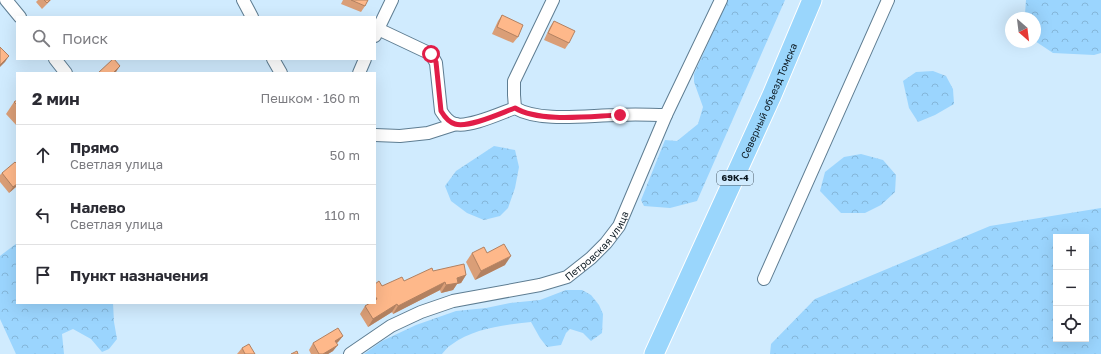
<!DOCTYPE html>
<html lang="ru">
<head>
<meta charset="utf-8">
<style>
  :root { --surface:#fff; --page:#f7f7f7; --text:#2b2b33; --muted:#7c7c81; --line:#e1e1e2 }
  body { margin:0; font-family:"Golos Text",sans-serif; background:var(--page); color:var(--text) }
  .controls { position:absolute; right:12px; bottom:12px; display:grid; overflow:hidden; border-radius:0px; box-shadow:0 4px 16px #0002 }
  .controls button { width:36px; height:36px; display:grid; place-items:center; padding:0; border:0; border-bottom:1px solid var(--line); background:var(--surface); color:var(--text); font:20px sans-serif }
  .compass { position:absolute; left:1005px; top:12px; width:36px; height:36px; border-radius:50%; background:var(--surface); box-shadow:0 4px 16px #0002; rotate:152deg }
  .stop { position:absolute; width:12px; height:12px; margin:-9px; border:3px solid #e11d48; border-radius:50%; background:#fff }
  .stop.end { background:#e11d48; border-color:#fff; box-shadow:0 1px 4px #0008 }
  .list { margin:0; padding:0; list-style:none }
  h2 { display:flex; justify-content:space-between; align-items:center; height:52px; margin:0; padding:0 16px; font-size:17px }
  h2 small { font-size:13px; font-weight:400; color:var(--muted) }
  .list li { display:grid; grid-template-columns:26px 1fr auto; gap:12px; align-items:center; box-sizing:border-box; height:60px; padding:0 16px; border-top:1px solid var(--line) }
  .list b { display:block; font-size:15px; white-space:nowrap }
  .list p { margin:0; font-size:13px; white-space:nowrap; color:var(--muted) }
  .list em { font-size:13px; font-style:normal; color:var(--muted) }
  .icon { flex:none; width:22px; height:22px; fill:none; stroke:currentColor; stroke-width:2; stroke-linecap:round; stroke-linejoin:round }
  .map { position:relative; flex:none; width:1101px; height:354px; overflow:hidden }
  .search { position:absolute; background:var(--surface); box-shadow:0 4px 16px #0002; left:16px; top:16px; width:360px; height:44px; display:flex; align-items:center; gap:10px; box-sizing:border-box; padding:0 14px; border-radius:0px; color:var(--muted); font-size:15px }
  .panel { position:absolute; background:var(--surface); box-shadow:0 4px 16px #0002; left:16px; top:72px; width:360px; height:232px; border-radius:0px }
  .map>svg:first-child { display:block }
  .forest { fill:url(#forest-crowns); fill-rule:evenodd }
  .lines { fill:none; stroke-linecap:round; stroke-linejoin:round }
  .street-casing { stroke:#5e7d92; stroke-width:14 }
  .primary-casing { stroke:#fff; stroke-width:21 }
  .street { stroke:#fff; stroke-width:12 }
  .primary { stroke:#9ad6fc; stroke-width:19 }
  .wall { fill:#da9e77 }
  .shaded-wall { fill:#b28161 }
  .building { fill:#feb88a; stroke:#b28161 }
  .route { stroke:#e11d48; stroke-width:5 }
  .labels { text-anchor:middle; stroke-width:4; stroke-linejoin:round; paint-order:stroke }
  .shield { fill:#d0ebfe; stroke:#465763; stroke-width:1 }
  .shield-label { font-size:9px; font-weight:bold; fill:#0b1820 }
  .street-label { font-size:10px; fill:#0b1820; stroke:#d0ebfe }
</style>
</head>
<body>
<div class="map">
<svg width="1101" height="354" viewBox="0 0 1101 354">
  <defs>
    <pattern id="forest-crowns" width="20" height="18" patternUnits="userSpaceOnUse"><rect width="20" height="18" fill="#9bd5fe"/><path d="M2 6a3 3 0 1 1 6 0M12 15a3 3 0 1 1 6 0" fill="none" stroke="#84b6d9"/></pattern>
  </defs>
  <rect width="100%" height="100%" fill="#d0ebfe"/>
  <g class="forest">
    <path d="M728,0H785L697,201L670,208L644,206L641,200L665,140L677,141L698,124L703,107L694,82V74Z"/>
    <path d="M1026,0H1101V53L1094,55L1053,53L1035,41V18H1026L1025,14Z"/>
    <path d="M933,71L946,76L953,89L954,104L935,115L918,122L909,108L903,81L916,72Z"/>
    <path d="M494,146L515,150L519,167L515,188L508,208L500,216L484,220L467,213L451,201L445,186L456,171Z"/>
    <path d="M861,154L883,160L896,175L895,192L881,205L865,213H841L820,191L825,172L844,157Z"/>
    <path d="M1101,208V354H770L771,344L815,299L990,226ZM1056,237H1086V339H1056Z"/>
    <path d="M17,243V303H113L114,322L117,339L109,349L102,352L91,339L73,329L62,334L64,354H16L0,319V256Z"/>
    <path d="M566,290H582L591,295L599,305L603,314L602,333L591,341L583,333L570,329L566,333L561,345L547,347L540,338L531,322C503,325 474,328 451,345C447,347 445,351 442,354H364L382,341L416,325L456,311L486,308L510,303L540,300Z"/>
  </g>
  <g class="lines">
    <defs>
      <g id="street">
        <path d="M6,0L20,17"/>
        <path d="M243,0L252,17"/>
        <path d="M378,29L392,0"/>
        <path d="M375,36L378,29L431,54L436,63L441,111C444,116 448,122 455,124C469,128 501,113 515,108C541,123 589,115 619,115C635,114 650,115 666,115"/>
        <path d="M55,59L66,73"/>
        <path d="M273,59L281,73"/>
        <path d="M359,73L365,59"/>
        <path d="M515,108L514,95V81L553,0"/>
        <path d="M375,135L400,136L428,133L456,124"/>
        <path d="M764,279L888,0"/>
        <path id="s1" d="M350,354L391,326L421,312L453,301L540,285L567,277L591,258L606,243L619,226L666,115L721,0"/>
      </g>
      <g id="primary">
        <path id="s2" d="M654,354L772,95L812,0"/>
      </g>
    </defs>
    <use href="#street" class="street-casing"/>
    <use href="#primary" class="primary-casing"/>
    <use href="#street" class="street"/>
    <use href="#primary" class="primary"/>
  </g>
  <g class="wall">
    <path d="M38,0H51L42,9L36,2Z"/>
    <path d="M343,0H368L365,6L361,12L341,4Z"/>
    <path d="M502,15L518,37L513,43L492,34L498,21Z"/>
    <path d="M554,21L569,43L565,49L544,40L550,27Z"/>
    <path d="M17,100V126L6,114L14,102Z"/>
    <path d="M17,164V186L9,193L0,182V175L2,173Z"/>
    <path d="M472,253L505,265L475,280L466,262Z"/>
    <path d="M466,275L461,283L457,284L453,290L441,293L440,290L393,314L392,312L368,327L360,314L365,306L369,304V303H375V284L382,286L404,281Z"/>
    <path d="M343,336L338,342L337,343L333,351L328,354H311L309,350L313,343Z"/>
    <path d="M242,348L255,354H237Z"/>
  </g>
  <g class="shaded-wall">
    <path d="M9,56L5,62L0,67V65Z"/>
    <path d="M120,66L116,72L115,73H113Z"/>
    <path d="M17,184V186L9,193L13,187Z"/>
    <path d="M511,256L505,265L475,280L481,271Z"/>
    <path d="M466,275L461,283L457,284L453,290L441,293L446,285L457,278Z"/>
    <path d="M445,282L440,290L393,314L398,306Z"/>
    <path d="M397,304L392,312L368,327L373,319Z"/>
    <path d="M343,336L338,342L331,347L335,341Z"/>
    <path d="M338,345L333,351L328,354H323Z"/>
  </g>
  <g class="building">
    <path d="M44,0H50L47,3Z"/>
    <path d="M351,0H368L365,6Z"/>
    <path d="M502,15L523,25L518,37L497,27Z"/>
    <path d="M554,21L575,31L569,43L548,33Z"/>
    <path d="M0,47L9,56L0,65Z"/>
    <path d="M113,59H114L120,66L113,73H98Z"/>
    <path d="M17,100V105L14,102Z"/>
    <path d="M15,162L17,164V184L13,187L2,173Z"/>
    <path d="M504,244L511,256L481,271L472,253L484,247L487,253Z"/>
    <path d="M464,264L466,275L457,278L458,283L446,285L445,282L398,306L397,304L373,319L365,306L370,303H375V300L377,299L375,296V284L379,281L382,286L402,277L404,281L432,268L433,271Z"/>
    <path d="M338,328L343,336L335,341L338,345L323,354H319L313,343Z"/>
    <path d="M249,344L255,354H245L242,348Z"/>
    <path d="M297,351L298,354H291Z"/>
  </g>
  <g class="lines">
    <path class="route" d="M431,54L436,62L441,111C444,116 448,122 455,124C469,128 501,113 515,108C540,123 591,116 620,115"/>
  </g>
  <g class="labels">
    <rect class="shield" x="717" y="171" width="36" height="14" rx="3"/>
    <g class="shield-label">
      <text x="735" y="181">69К-4</text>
    </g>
    <g class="street-label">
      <text dy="4" stroke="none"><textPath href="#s2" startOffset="278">Северный объезд Томска</textPath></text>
      <text dy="4" stroke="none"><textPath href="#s1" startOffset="277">Петровская улица</textPath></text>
    </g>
  </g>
</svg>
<div class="controls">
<button>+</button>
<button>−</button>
<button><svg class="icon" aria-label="locate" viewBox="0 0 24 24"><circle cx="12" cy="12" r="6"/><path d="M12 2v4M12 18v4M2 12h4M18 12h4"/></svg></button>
</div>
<svg class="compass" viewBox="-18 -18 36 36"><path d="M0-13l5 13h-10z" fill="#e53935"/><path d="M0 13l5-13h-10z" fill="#7c7c81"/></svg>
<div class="stop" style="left:431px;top:54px"></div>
<div class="stop end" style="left:620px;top:115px"></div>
<div class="search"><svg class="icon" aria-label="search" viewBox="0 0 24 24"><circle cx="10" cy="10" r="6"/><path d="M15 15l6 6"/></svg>Поиск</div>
<section class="panel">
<h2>2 мин<small>Пешком · 160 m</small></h2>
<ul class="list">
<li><svg class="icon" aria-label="ahead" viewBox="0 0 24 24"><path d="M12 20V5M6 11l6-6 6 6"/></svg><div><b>Прямо</b><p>Светлая улица</p></div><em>50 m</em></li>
<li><svg class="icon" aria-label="left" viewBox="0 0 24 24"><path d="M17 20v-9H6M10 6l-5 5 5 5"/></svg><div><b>Налево</b><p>Светлая улица</p></div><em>110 m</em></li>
<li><svg class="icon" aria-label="arrive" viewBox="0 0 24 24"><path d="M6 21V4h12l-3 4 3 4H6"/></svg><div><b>Пункт назначения</b></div></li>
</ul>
</section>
</div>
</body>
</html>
